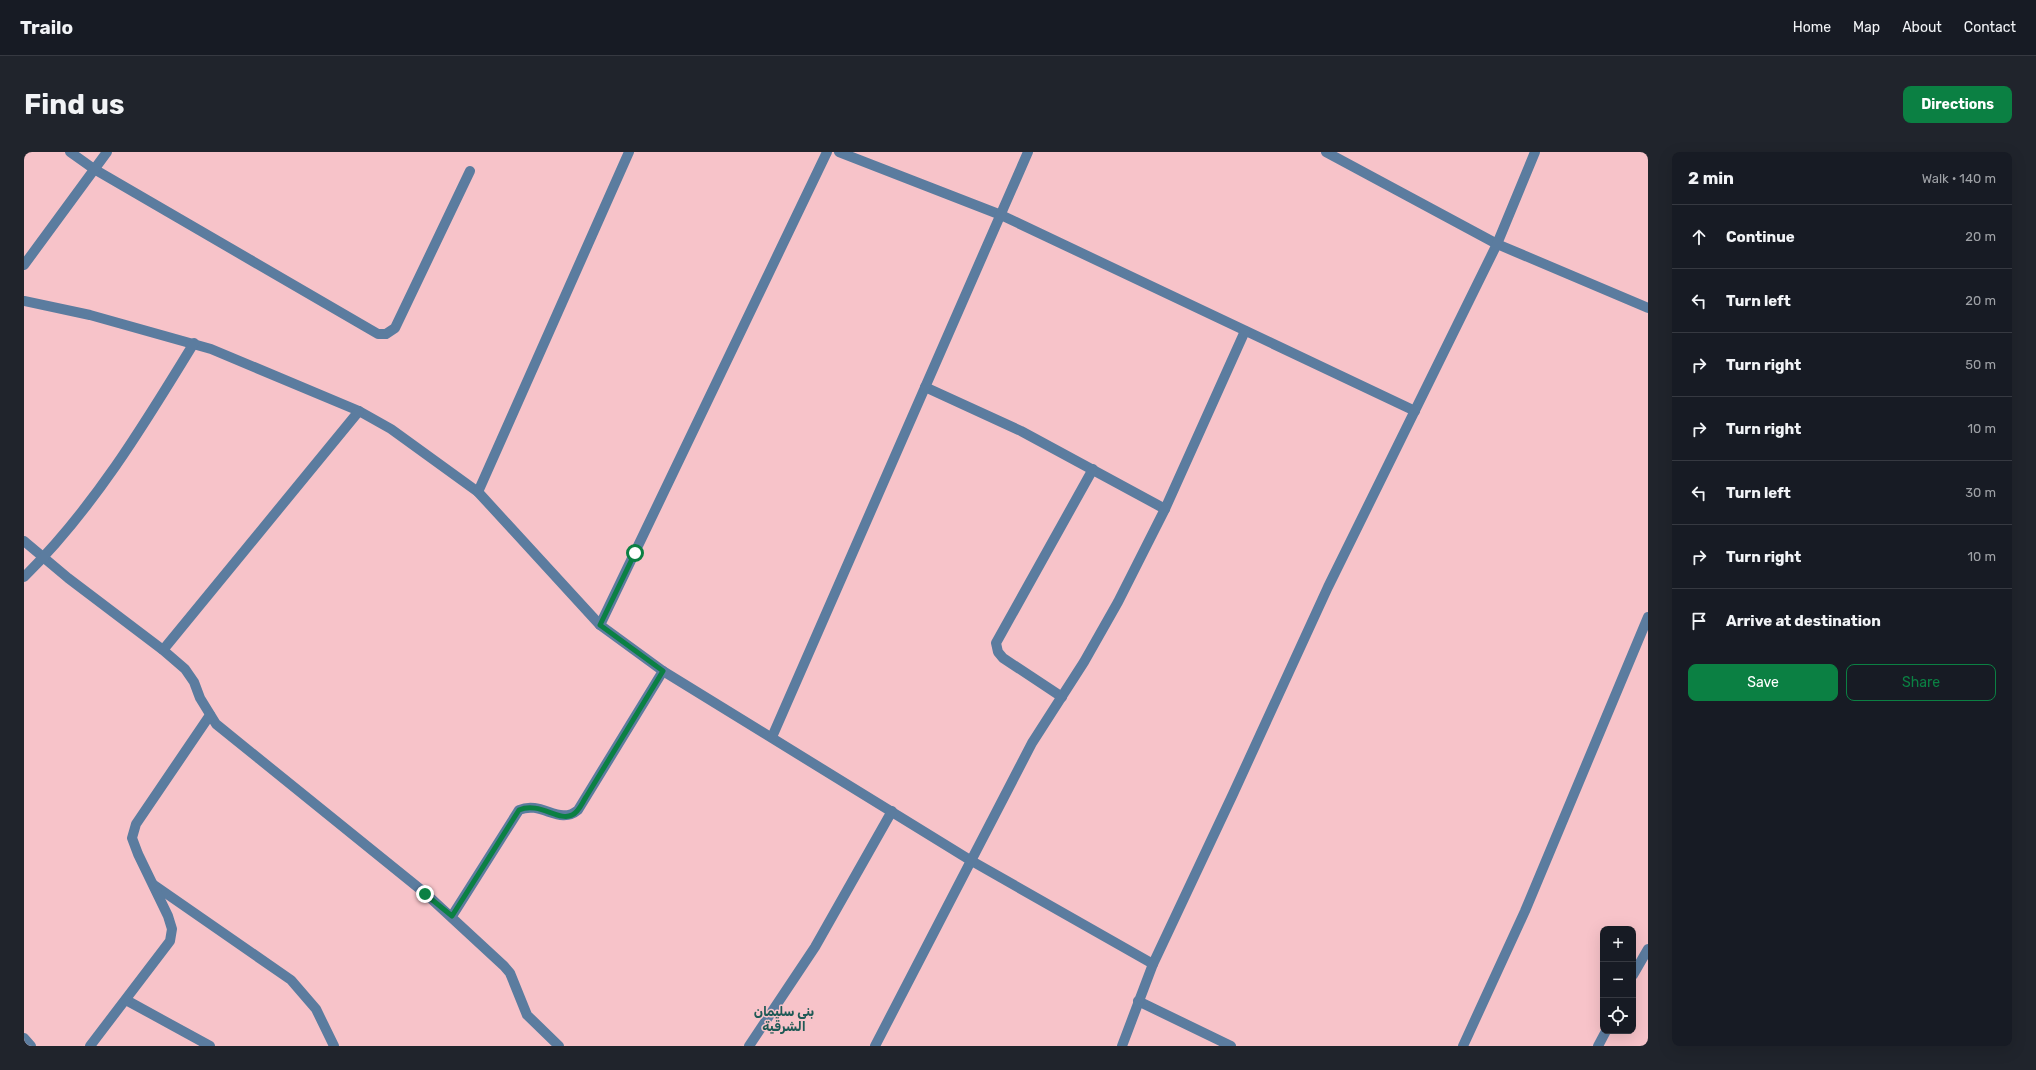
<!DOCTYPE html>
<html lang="en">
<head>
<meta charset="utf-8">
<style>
  :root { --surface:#171b24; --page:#20242c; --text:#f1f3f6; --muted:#9ea1a6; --line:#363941; --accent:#0b8043 }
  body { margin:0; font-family:Rubik,"Noto Sans Arabic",sans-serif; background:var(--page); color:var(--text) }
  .controls { position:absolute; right:12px; bottom:12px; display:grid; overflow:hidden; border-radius:8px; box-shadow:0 4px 16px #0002 }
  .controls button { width:36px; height:36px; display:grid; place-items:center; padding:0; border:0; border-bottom:1px solid var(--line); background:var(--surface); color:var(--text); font:20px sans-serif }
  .stop { position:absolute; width:12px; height:12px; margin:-9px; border:3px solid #0b8043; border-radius:50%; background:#fff }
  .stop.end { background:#0b8043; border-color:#fff; box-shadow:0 1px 4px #0008 }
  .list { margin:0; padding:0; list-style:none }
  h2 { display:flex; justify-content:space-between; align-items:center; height:52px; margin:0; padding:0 16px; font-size:17px }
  h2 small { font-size:13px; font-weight:400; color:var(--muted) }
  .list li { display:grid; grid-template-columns:26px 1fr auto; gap:12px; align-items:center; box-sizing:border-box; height:64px; padding:0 16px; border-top:1px solid var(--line) }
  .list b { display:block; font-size:15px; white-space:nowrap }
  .list em { font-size:13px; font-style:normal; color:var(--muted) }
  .actions { display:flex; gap:8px; padding:12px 16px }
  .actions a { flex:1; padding:9px 0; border:1px solid var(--accent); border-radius:8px; text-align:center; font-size:14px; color:var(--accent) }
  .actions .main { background:var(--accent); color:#fff }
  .icon { flex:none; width:22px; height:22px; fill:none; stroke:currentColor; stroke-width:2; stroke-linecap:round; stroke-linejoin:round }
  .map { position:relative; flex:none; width:1624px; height:894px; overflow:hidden; border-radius:8px }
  header { display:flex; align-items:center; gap:24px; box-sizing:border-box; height:56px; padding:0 20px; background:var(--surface); border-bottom:1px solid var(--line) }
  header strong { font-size:19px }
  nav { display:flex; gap:22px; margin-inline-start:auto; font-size:14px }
  .intro { display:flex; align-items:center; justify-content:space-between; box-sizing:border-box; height:96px; padding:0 24px }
  h1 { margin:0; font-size:28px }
  .button { padding:10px 18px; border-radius:8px; background:var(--accent); color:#fff; font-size:14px; font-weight:700 }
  main { display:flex; gap:24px; padding:0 24px }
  aside { flex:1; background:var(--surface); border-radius:8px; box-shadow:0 4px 16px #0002 }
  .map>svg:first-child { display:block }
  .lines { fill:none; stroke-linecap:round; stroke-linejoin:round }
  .minor { stroke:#5b7c9f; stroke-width:10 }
  .route { stroke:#0b8043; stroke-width:5 }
  .labels { text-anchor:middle; stroke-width:3; stroke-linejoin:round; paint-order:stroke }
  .quarter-label { font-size:13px; font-weight:bold; fill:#1f5a56; stroke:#f7c3c9 }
</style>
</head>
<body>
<header>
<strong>Trailo</strong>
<nav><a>Home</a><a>Map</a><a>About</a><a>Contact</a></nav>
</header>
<div class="intro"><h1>Find us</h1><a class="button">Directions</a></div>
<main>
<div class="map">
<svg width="1624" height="894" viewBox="0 0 1624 894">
  <rect width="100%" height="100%" fill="#f7c3c9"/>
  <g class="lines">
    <g class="minor">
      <path d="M46,0L70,17L354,182H362L371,176L446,19"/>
      <path d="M815,0L977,63L1391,259"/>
      <path d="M1302,0L1473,92L1624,156"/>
      <path d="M0,113L83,0"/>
      <path d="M0,149L66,163L187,197L335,259L367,277L454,340L576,473L639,519L946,708L1129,812"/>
      <path d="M901,235L997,279L1141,357"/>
      <path d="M454,340L605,0"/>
      <path d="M0,389L44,426L139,498L161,517L170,530L176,546L192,572L401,741L480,814L486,821L503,863L535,894"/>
      <path d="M0,425C69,357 120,273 170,191"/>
      <path d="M576,473L803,0"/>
      <path d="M139,498L335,259"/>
      <path d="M1038,545L979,506L974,500L972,491L1069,317"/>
      <path d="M748,585L1004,0"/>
      <path d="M130,733L267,828L292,857L310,894"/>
      <path d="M428,764L495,658C518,648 535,674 554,658L639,519"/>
      <path d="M1609,823L1624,797"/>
      <path d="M102,848L186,894"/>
      <path d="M1114,849L1207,894"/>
      <path d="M0,886L7,894"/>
      <path d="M66,894L146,789L148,777L144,764L114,702L108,686L112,672L186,563"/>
      <path d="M725,894L791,795L868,659"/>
      <path d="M851,894L1008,591L1060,510L1094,450L1141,357L1221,179"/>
      <path d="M1098,894L1129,812L1209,642L1304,435L1473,92L1511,0"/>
      <path d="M1439,894L1501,759L1624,465"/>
      <path d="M1574,894L1582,879"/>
    </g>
  </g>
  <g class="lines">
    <path class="route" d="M401,742L428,764L495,658C515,649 535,670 548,663C555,660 558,651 562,645L639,519L576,473L611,401"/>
  </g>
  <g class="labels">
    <g class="quarter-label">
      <text x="760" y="864">بني سليمان<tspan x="760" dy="15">الشرقية</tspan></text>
    </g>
  </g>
</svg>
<div class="controls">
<button>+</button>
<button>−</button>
<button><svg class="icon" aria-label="locate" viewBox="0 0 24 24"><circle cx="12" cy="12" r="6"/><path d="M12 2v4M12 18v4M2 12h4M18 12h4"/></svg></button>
</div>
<div class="stop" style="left:611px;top:401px"></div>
<div class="stop end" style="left:401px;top:742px"></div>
</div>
<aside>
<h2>2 min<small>Walk · 140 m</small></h2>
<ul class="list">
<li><svg class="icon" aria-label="ahead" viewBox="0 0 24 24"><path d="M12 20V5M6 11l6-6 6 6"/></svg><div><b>Continue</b></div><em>20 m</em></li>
<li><svg class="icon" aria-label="left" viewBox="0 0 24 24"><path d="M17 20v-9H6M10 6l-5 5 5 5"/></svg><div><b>Turn left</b></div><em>20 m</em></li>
<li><svg class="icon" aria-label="right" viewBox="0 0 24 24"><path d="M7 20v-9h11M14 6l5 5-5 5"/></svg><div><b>Turn right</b></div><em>50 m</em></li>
<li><svg class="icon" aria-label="right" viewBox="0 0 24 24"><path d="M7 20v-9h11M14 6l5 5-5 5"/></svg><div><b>Turn right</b></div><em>10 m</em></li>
<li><svg class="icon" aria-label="left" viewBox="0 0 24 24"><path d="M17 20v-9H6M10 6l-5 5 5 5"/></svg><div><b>Turn left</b></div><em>30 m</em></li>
<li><svg class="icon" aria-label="right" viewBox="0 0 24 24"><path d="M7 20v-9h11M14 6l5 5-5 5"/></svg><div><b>Turn right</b></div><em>10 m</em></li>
<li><svg class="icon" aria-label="arrive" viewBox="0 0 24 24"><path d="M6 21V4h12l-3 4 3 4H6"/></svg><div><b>Arrive at destination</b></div></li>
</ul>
<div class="actions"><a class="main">Save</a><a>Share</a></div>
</aside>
</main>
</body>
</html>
